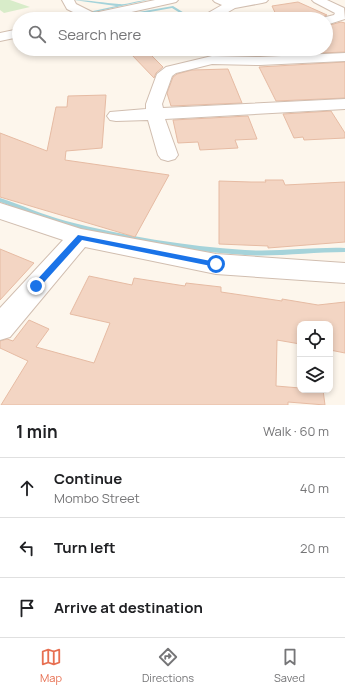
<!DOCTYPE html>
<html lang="en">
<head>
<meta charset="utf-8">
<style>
  :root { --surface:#fff; --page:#f2f2f2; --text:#202124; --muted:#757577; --line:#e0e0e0; --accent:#e76f51 }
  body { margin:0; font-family:Manrope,sans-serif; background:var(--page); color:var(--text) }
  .controls { position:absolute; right:12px; bottom:12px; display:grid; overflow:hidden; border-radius:8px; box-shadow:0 2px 6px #0003 }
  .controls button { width:36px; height:36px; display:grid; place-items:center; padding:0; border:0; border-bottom:1px solid var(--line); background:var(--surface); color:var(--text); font:20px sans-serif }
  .stop { position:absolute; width:12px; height:12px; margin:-9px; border:3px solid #1a73e8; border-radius:50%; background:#fff }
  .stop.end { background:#1a73e8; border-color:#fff; box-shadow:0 1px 4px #0008 }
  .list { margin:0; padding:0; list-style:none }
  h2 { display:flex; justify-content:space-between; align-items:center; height:52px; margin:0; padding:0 16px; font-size:17px }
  h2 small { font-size:13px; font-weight:400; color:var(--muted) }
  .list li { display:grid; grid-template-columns:26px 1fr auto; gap:12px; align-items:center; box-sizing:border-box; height:60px; padding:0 16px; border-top:1px solid var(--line) }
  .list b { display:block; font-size:15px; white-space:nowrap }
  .list p { margin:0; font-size:13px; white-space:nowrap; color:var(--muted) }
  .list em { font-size:13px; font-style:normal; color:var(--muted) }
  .icon { flex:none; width:22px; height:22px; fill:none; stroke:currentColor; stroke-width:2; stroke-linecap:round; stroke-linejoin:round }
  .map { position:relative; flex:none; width:345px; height:405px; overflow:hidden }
  .search { position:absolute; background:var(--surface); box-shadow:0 2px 6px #0003; left:12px; right:12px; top:12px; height:44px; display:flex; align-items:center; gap:10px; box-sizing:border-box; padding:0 14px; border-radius:22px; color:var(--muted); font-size:15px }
  .sheet { height:232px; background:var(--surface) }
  nav { display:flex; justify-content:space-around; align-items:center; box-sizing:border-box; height:56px; border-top:1px solid var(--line); background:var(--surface); font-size:11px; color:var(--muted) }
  nav a { display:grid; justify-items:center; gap:2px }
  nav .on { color:var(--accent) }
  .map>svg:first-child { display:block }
  .green { fill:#d8ecc9 }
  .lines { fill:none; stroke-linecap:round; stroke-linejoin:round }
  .stream { fill:#a5d3da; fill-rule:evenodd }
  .building { fill:#f3d5c3; stroke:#e6bba3 }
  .minor-casing { stroke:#d1beb0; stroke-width:2 }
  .minor { fill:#fff; fill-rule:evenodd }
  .route { fill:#1a73e8 }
</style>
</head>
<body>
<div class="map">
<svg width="345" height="405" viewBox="0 0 345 405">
  <rect width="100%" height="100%" fill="#fdf6ec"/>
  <path class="green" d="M0,0H10L30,7L4,13L0,10Z"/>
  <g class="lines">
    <g class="stream">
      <path d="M74,0C90,0 104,3 119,4C128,5 138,0 148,0L64,19H57L116,6Z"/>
      <path d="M173,6L194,19H190L172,8L133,15L120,12L122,11L133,13Z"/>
      <path d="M0,198C22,205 43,215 66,221C124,236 185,246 245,250C278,252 312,247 345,248V252C312,252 278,257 245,255C185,251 124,241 66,225C43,219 22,210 0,202Z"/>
    </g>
  </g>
  <g class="building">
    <path d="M298,2L327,15L322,17L321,19H278L272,6Z"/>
    <path d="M341,22L345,23V52L294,54L292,49H326V26Z"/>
    <path d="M136,49H145L163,67L156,73L154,78L131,54Z"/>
    <path d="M345,62V98L276,101L259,67Z"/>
    <path d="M228,69L242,103L171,106L167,93L173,77L177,74L192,70Z"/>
    <path d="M106,95L102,148L66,151L65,160L169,175L135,237L0,197V133L47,151L56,107H67L68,96Z"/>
    <path d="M331,111L345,133V138L304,140L303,137L294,138L283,114Z"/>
    <path d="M248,116L257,139L235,140L238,148L200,150L198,142L178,143L173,120Z"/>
    <path d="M265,180H283L285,185L345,182V242L268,248V246L219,244V181L251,182H266Z"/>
    <path d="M0,249L34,263L0,300Z"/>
    <path d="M89,276L132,285L134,278L185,286L186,283L221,287V292L282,301V299L318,305L345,302V353L330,350V324H300V344L277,340L276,386L300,388V390H323L325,405L288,402V405H1L28,361L0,348V341L7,339L13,341L29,320L49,329L36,347L94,363L110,323L70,314Z"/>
  </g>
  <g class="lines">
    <defs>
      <g id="minor">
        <path d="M62,0H74L76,4L94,13L155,0H178L176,2L172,3L100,19H77L81,16L67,9Z"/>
        <path d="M213,0H268L266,2L262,3L235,8L218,18V19H206L208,13L222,5L215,2Z"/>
        <path d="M312,0H327L344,8L345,19L326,25V19L322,18L334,15L335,13L314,2Z"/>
        <path d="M19,29V37L0,41V33Z"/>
        <path d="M345,53V61L260,65L212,64L176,73L172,76L162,104L163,108L345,99V109L165,119L178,155L175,159L168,161L161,159L158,155L148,120L116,121L110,120L107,116L110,112L146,109V104L157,74L166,67L212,56L260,57Z"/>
        <path d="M0,203L81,229L216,254L345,263V283L216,274L85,247L10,337L0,340V308L63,240L0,219Z"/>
      </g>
    </defs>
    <use href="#minor" class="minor-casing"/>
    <use href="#minor" class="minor"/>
  </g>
  <path class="route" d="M78,235L216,262L219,264L216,267L82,240L38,289H33V284Z"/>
</svg>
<div class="controls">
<button><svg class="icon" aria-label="locate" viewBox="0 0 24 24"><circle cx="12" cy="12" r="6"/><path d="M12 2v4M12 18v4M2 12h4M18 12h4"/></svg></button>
<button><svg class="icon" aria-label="layers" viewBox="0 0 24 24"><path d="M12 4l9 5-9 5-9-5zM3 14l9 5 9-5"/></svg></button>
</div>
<div class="stop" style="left:216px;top:264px"></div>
<div class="stop end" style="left:36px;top:286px"></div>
<div class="search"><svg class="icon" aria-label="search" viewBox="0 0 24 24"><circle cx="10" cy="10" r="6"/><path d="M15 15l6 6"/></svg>Search here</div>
</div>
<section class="sheet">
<h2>1 min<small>Walk · 60 m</small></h2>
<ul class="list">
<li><svg class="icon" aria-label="ahead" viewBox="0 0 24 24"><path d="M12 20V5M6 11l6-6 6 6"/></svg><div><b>Continue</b><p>Mombo Street</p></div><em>40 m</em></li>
<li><svg class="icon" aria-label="left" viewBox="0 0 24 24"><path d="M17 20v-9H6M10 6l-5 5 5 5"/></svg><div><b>Turn left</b></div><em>20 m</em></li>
<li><svg class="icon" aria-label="arrive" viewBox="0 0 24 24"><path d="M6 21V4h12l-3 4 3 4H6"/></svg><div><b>Arrive at destination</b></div></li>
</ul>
</section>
<nav>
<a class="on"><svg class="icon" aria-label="map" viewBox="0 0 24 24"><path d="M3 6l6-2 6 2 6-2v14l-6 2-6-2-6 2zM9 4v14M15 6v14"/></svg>Map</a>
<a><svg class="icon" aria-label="directions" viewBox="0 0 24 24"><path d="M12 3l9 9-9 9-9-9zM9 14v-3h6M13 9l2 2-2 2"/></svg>Directions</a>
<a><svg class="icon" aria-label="saved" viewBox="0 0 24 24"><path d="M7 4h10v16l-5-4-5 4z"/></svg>Saved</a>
</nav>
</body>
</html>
